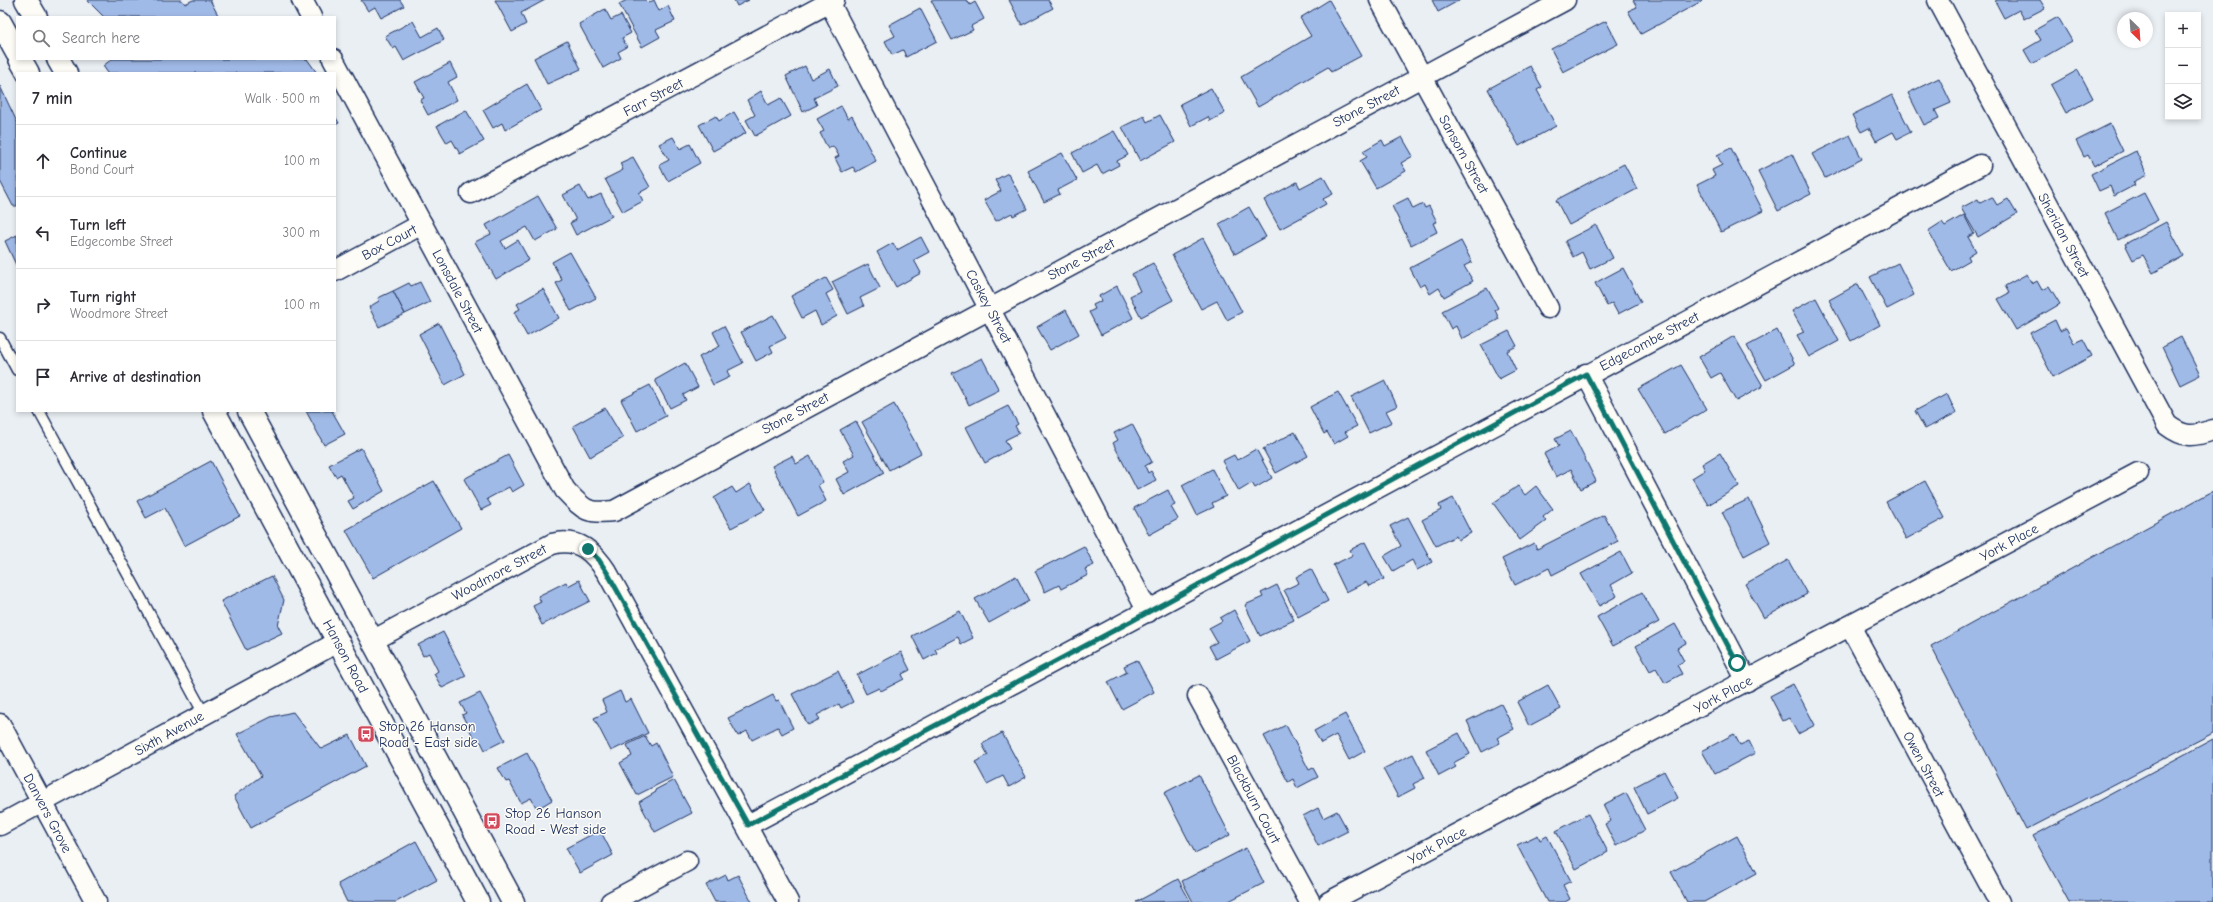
<!DOCTYPE html>
<html lang="en">
<head>
<meta charset="utf-8">
<style>
  :root { --surface:#fff; --page:#f7f7f7; --text:#2b2b33; --muted:#7c7c81; --line:#e1e1e2 }
  body { margin:0; font-family:"Comic Neue",sans-serif; background:var(--page); color:var(--text) }
  .controls { position:absolute; right:12px; top:12px; display:grid; overflow:hidden; border-radius:0px; box-shadow:0 2px 6px #0003 }
  .controls button { width:36px; height:36px; display:grid; place-items:center; padding:0; border:0; border-bottom:1px solid var(--line); background:var(--surface); color:var(--text); font:20px sans-serif }
  .compass { position:absolute; left:2117px; top:12px; width:36px; height:36px; border-radius:50%; background:var(--surface); box-shadow:0 2px 6px #0003; rotate:155deg }
  .stop { position:absolute; width:12px; height:12px; margin:-9px; border:3px solid #0f766e; border-radius:50%; background:#fff }
  .stop.end { background:#0f766e; border-color:#fff; box-shadow:0 1px 4px #0008 }
  .list { margin:0; padding:0; list-style:none }
  h2 { display:flex; justify-content:space-between; align-items:center; height:52px; margin:0; padding:0 16px; font-size:17px }
  h2 small { font-size:13px; font-weight:400; color:var(--muted) }
  .list li { display:grid; grid-template-columns:26px 1fr auto; gap:12px; align-items:center; box-sizing:border-box; height:72px; padding:0 16px; border-top:1px solid var(--line) }
  .list b { display:block; font-size:15px; white-space:nowrap }
  .list p { margin:0; font-size:13px; white-space:nowrap; color:var(--muted) }
  .list em { font-size:13px; font-style:normal; color:var(--muted) }
  .icon { flex:none; width:22px; height:22px; fill:none; stroke:currentColor; stroke-width:2; stroke-linecap:round; stroke-linejoin:round }
  .map { position:relative; flex:none; width:2213px; height:902px; overflow:hidden }
  .search { position:absolute; background:var(--surface); box-shadow:0 2px 6px #0003; left:16px; top:16px; width:320px; height:44px; display:flex; align-items:center; gap:10px; box-sizing:border-box; padding:0 14px; border-radius:0px; color:var(--muted); font-size:15px }
  .panel { position:absolute; background:var(--surface); box-shadow:0 2px 6px #0003; left:16px; top:72px; width:320px; height:340px; border-radius:0px }
  .map>svg:first-child { display:block }
  .building { fill:#a0bae7; stroke:#1b2f5e }
  .lines { fill:none; stroke-linecap:round; stroke-linejoin:round }
  .lane-casing { stroke:#1b2f5e; stroke-width:13 }
  .street-casing { stroke:#1b2f5e; stroke-width:23 }
  .secondary-casing { stroke:#1b2f5e; stroke-width:25 }
  .lane { stroke:#fdfcf7; stroke-width:10 }
  .street { stroke:#fdfcf7; stroke-width:20 }
  .secondary { stroke:#fdfcf7; stroke-width:22 }
  .route { stroke:#0f766e; stroke-width:5 }
  .labels { text-anchor:middle; stroke-width:3; stroke-linejoin:round; paint-order:stroke }
  .street-label { font-size:14px; fill:#1b2f5e; stroke:#fdfcf7 }
  .poi-label { font-size:14px; fill:#1b2f5e; stroke:#fdfcf7; text-anchor:start }
</style>
</head>
<body>
<div class="map">
<svg width="2213" height="902" viewBox="0 0 2213 902">
  <rect width="100%" height="100%" fill="#eaeff4"/>
  <filter id="ink" filterUnits="userSpaceOnUse"><feTurbulence type="fractalNoise" baseFrequency=".025" numOctaves="2"/><feDisplacementMap in="SourceGraphic" scale="8" xChannelSelector="R" yChannelSelector="G"/><feConvolveMatrix kernelMatrix="1 2 1 2 8 2 1 2 1" color-interpolation-filters="sRGB"/></filter>
  <g filter="url(#ink)">
    <g class="building">
      <path d="M87,0H182L185,4L193,0H210L219,17H104Z"/>
      <path d="M361,0H400L404,6L381,18L375,7L368,11Z"/>
      <path d="M495,0H545L521,13L526,24L512,32Z"/>
      <path d="M627,0H646L648,3L654,0L659,11L668,6L675,21L656,30L660,37L642,47L619,4Z"/>
      <path d="M734,0H749L737,6Z"/>
      <path d="M931,0H967L970,5L975,2L984,19L971,26L973,30L952,40Z"/>
      <path d="M1009,0H1048L1053,8L1022,25Z"/>
      <path d="M1329,0L1361,56L1331,72L1328,67L1258,107L1241,77L1311,36L1300,18Z"/>
      <path d="M1432,0H1460L1438,12Z"/>
      <path d="M1633,0H1702V1L1641,34L1628,11L1637,7Z"/>
      <path d="M1998,0H2040L2045,8L2024,19L2019,10L2004,18L1995,1Z"/>
      <path d="M920,8L937,41L906,57L903,50L892,55L885,41L895,36L889,25Z"/>
      <path d="M605,9L611,20L621,15L631,33L622,38L627,47L618,52L621,58L603,68L579,24Z"/>
      <path d="M2058,17L2072,41L2032,64L2024,50L2041,40L2035,30Z"/>
      <path d="M413,21L422,37L438,28L444,40L404,61L396,47L393,49L385,36Z"/>
      <path d="M1606,21L1618,44L1563,72L1551,49Z"/>
      <path d="M567,41L581,69L547,84L534,58Z"/>
      <path d="M112,59H307L317,73H108L103,66Z"/>
      <path d="M450,63L457,77L448,82L457,100L428,115L420,100L424,98L415,82Z"/>
      <path d="M805,66L811,79L830,69L838,86L814,98L817,105L803,112L786,76Z"/>
      <path d="M1530,66L1542,87L1537,90L1556,126L1519,146L1488,89Z"/>
      <path d="M2078,70L2093,98L2066,113L2051,85Z"/>
      <path d="M1939,78L1951,103L1935,110L1939,118L1924,125L1908,93Z"/>
      <path d="M527,84L541,110L505,130L502,123L493,128L483,110Z"/>
      <path d="M0,86L17,122V206H13L0,181Z"/>
      <path d="M1211,88L1225,113L1210,121L1208,117L1191,126L1180,104Z"/>
      <path d="M761,91L768,105L781,98L791,116L755,136L746,120L755,115L747,100Z"/>
      <path d="M1892,95L1911,132L1897,139L1893,132L1876,141L1869,128L1861,132L1852,115Z"/>
      <path d="M841,106L848,119L852,116L876,161L856,172L853,167L842,172L835,158L839,156L833,146L828,149L820,133L824,131L817,119Z"/>
      <path d="M466,110L484,141L460,154L452,140L447,143L437,126Z"/>
      <path d="M734,112L746,133L713,151L699,125L716,116L719,121Z"/>
      <path d="M1160,115L1175,142L1140,161L1122,127L1144,116L1147,122Z"/>
      <path d="M335,116L339,123L335,125Z"/>
      <path d="M2110,124L2123,151L2094,166L2088,155L2084,157L2076,141Z"/>
      <path d="M1114,131L1128,155L1117,161L1119,165L1102,174L1097,165L1082,173L1072,153Z"/>
      <path d="M1850,135L1862,159L1825,178L1812,154Z"/>
      <path d="M673,137L680,149L690,144L700,163L668,181L659,165L669,160L659,144Z"/>
      <path d="M1402,137L1413,156L1401,163L1406,171L1376,188L1360,161L1367,157L1363,151L1382,140L1385,146Z"/>
      <path d="M1731,148L1763,211L1721,232L1697,185L1715,176L1712,170L1722,165L1717,155Z"/>
      <path d="M2136,151L2147,175L2133,182L2135,185L2114,196L2110,186L2099,191L2091,174Z"/>
      <path d="M1062,153L1077,180L1058,190L1060,194L1044,202L1028,171Z"/>
      <path d="M1792,154L1811,194L1778,211L1758,171Z"/>
      <path d="M633,157L650,187L639,193L643,201L623,212L605,179L623,170L620,163Z"/>
      <path d="M1624,164L1637,189L1569,225L1556,200Z"/>
      <path d="M1008,173L1027,209L1013,216L1012,213L996,221L984,200L1001,191L995,180Z"/>
      <path d="M1323,176L1333,194L1323,199L1326,204L1280,229L1264,200L1297,182L1300,188Z"/>
      <path d="M580,186L588,200L601,194L612,216L576,235L570,223L576,220L563,195Z"/>
      <path d="M2144,193L2158,220L2118,240L2105,213Z"/>
      <path d="M538,196L557,229L535,241L527,227L501,241L505,248L518,240L529,260L496,279L475,242L491,234L486,225Z"/>
      <path d="M1992,197L1997,205L2008,199L2017,214L1978,237L1961,208L1978,199L1980,203Z"/>
      <path d="M1408,198L1413,209L1423,204L1425,208L1429,206L1437,222L1433,223L1437,232L1411,245L1392,206Z"/>
      <path d="M1249,207L1266,237L1235,254L1219,224Z"/>
      <path d="M1964,215L1974,234L1968,237L1976,251L1968,256L1970,260L1951,271L1928,231L1942,222L1945,226Z"/>
      <path d="M2166,222L2184,256L2153,273L2143,255L2133,260L2125,244Z"/>
      <path d="M1596,225L1613,258L1590,269L1582,252L1573,257L1565,241Z"/>
      <path d="M17,235V267L5,241Z"/>
      <path d="M921,237L929,252L914,260L921,273L896,287L877,252L893,243L897,250Z"/>
      <path d="M1203,238L1242,312L1227,320L1217,301L1201,309L1172,255Z"/>
      <path d="M1461,241L1472,262L1464,266L1473,281L1444,297L1439,288L1430,294L1425,284L1420,287L1410,268Z"/>
      <path d="M570,252L596,298L571,311L556,283L562,280L552,262Z"/>
      <path d="M1153,263L1173,300L1141,317L1130,296L1140,291L1132,274Z"/>
      <path d="M1898,263L1914,295L1887,309L1870,277Z"/>
      <path d="M868,264L880,288L860,298L864,306L848,314L832,282Z"/>
      <path d="M1623,268L1641,302L1618,314L1612,303L1607,306L1595,283Z"/>
      <path d="M2027,274L2032,284L2037,281L2042,290L2049,286L2060,304L2016,330L1998,299L2009,293L2005,286Z"/>
      <path d="M826,278L833,290L826,294L837,316L821,325L815,311L802,318L791,296Z"/>
      <path d="M420,282L430,302L405,314L393,291L409,283L411,286Z"/>
      <path d="M1858,284L1880,325L1851,341L1829,300Z"/>
      <path d="M1117,286L1133,318L1101,335L1089,312L1095,309L1093,305L1101,301L1099,296Z"/>
      <path d="M1487,288L1498,308L1495,310L1499,319L1462,339L1456,326L1451,329L1442,311Z"/>
      <path d="M543,289L559,318L527,336L514,312L520,309L517,304Z"/>
      <path d="M393,291L405,314L379,327L369,307L379,301L378,298Z"/>
      <path d="M1816,298L1839,341L1809,357L1797,335L1804,332L1792,311Z"/>
      <path d="M1066,310L1079,334L1050,350L1037,327Z"/>
      <path d="M773,315L786,338L770,346L773,352L756,361L741,332Z"/>
      <path d="M2055,320L2060,331L2066,328L2074,343L2083,339L2092,356L2053,377L2030,333Z"/>
      <path d="M439,323L465,374L445,385L419,334Z"/>
      <path d="M724,326L743,363L727,371L730,377L713,385L699,357L720,346L713,332Z"/>
      <path d="M1777,330L1795,364L1766,380L1747,346Z"/>
      <path d="M1509,331L1517,346L1507,351L1516,370L1499,379L1481,345Z"/>
      <path d="M1734,336L1763,386L1736,401L1720,373L1711,378L1699,357Z"/>
      <path d="M2181,337L2200,375L2180,385L2162,347Z"/>
      <path d="M982,358L999,390L969,405L952,373Z"/>
      <path d="M685,363L698,387L683,395L686,400L670,408L655,380Z"/>
      <path d="M1681,365L1707,409L1665,434L1638,389Z"/>
      <path d="M1385,380L1397,406L1386,411L1392,422L1369,433L1351,397Z"/>
      <path d="M650,385L666,416L637,431L621,400Z"/>
      <path d="M1338,392L1357,426L1345,432L1348,436L1334,444L1327,432L1324,434L1310,407Z"/>
      <path d="M1947,394L1956,413L1925,429L1915,411Z"/>
      <path d="M894,404L921,453L889,470L862,422Z"/>
      <path d="M1008,406L1018,424L1015,426L1019,433L1005,440L1010,449L985,463L966,427Z"/>
      <path d="M605,408L623,438L590,457L573,426Z"/>
      <path d="M306,411H332L345,434L324,445Z"/>
      <path d="M856,421L884,473L844,495L836,479L849,472L843,461L854,455L840,430Z"/>
      <path d="M1132,424L1152,462L1145,466L1148,473L1151,471L1156,480L1137,490L1113,443L1118,440L1114,433Z"/>
      <path d="M1571,431L1596,481L1581,489L1571,469L1556,477L1544,454L1559,446L1555,439Z"/>
      <path d="M1295,432L1308,456L1276,473L1263,449Z"/>
      <path d="M361,448L384,491L353,509L348,501L354,498L341,474L336,477L329,465Z"/>
      <path d="M1256,449L1272,478L1255,488L1252,483L1239,491L1222,461L1234,455L1237,460Z"/>
      <path d="M1720,453L1739,486L1708,505L1692,478L1705,470L1702,464Z"/>
      <path d="M508,455L524,485L512,492L509,487L487,499L491,505L481,510L464,479Z"/>
      <path d="M792,456L796,464L810,456L823,482L818,485L826,501L798,516L772,466Z"/>
      <path d="M211,461L240,516L184,546L165,508L146,518L137,501Z"/>
      <path d="M1212,469L1226,496L1212,503L1214,507L1197,515L1182,485Z"/>
      <path d="M434,481L461,528L373,578L346,530Z"/>
      <path d="M1925,481L1945,518L1906,539L1886,502Z"/>
      <path d="M750,484L765,510L731,528L714,498L732,487L736,493Z"/>
      <path d="M1518,486L1525,495L1536,486L1553,509L1543,517L1546,521L1520,540L1493,503Z"/>
      <path d="M1168,490L1175,505L1171,507L1178,519L1149,535L1134,508Z"/>
      <path d="M2213,491V733L2026,830L1931,646Z"/>
      <path d="M1453,498L1471,533L1458,540L1456,536L1436,546L1422,520L1441,510L1439,505Z"/>
      <path d="M1749,499L1770,542L1744,556L1722,512Z"/>
      <path d="M1604,515L1618,541L1552,575L1549,568L1515,585L1502,559L1534,543L1537,549Z"/>
      <path d="M1408,517L1432,562L1417,570L1412,560L1393,571L1384,556L1401,546L1390,526Z"/>
      <path d="M1365,542L1384,579L1369,586L1366,582L1346,592L1333,565L1353,555L1350,550Z"/>
      <path d="M1084,546L1094,565L1085,569L1088,575L1061,589L1059,585L1045,592L1035,571Z"/>
      <path d="M1621,552L1632,573L1611,585L1617,596L1599,606L1581,574Z"/>
      <path d="M1788,560L1807,594L1764,618L1745,584Z"/>
      <path d="M1311,569L1328,601L1298,617L1284,590L1299,583L1296,577Z"/>
      <path d="M272,576L284,600L278,626L282,633L246,650L221,601Z"/>
      <path d="M1016,576L1029,601L989,623L975,599Z"/>
      <path d="M579,580L590,601L542,625L533,606L541,602L538,596L566,582L568,586Z"/>
      <path d="M1277,585L1294,620L1260,636L1245,605L1263,597L1261,593Z"/>
      <path d="M1642,592L1659,622L1613,646L1597,617Z"/>
      <path d="M1234,610L1250,641L1216,659L1209,646L1217,642L1209,628L1222,621L1220,618Z"/>
      <path d="M960,611L973,638L961,644L958,637L935,649L937,653L924,660L912,636Z"/>
      <path d="M1675,624L1686,643L1677,648L1684,661L1677,665L1682,674L1665,683L1656,668L1650,671L1636,646Z"/>
      <path d="M443,632L466,676L442,688L434,674L438,671L429,653L423,656L418,645Z"/>
      <path d="M901,652L910,670L902,674L904,679L881,691L879,688L866,694L857,675Z"/>
      <path d="M1137,660L1154,692L1122,709L1108,682L1127,672L1124,666Z"/>
      <path d="M838,671L853,702L841,708L839,704L817,715L820,719L808,725L792,694Z"/>
      <path d="M1793,684L1815,725L1798,734L1789,718L1783,721L1770,696Z"/>
      <path d="M1548,685L1561,709L1529,726L1517,702Z"/>
      <path d="M620,691L625,702L631,699L648,733L611,751L594,718L607,712L602,700Z"/>
      <path d="M480,693L505,740L485,750L481,742L477,744L462,715L466,713L460,703Z"/>
      <path d="M773,695L776,701L779,700L793,728L782,734L778,727L752,740L747,731L738,736L728,718Z"/>
      <path d="M1501,704L1514,729L1497,738L1500,743L1482,752L1467,721Z"/>
      <path d="M293,712L321,749L350,735L366,766L251,828L234,796L261,776L237,734L271,717Z"/>
      <path d="M1345,714L1365,751L1349,760L1336,735L1321,743L1314,731Z"/>
      <path d="M1286,725L1309,770L1313,768L1318,777L1297,788L1293,779L1288,782L1264,736Z"/>
      <path d="M1002,733L1026,777L1009,787L1003,776L987,784L975,762L988,755L982,744Z"/>
      <path d="M1459,733L1470,754L1453,763L1456,767L1439,776L1426,750Z"/>
      <path d="M1734,734L1740,745L1749,741L1755,753L1715,774L1702,751Z"/>
      <path d="M645,736L651,746L656,743L673,777L637,795L620,763L632,756L627,745Z"/>
      <path d="M2213,739V902H2069L2033,836Z"/>
      <path d="M527,753L552,800L537,809L531,798L521,803L509,781L506,782L498,768Z"/>
      <path d="M1413,754L1425,778L1413,784L1415,788L1398,797L1383,769Z"/>
      <path d="M1664,771L1678,798L1647,814L1634,787Z"/>
      <path d="M1199,775L1230,835L1195,853L1164,793Z"/>
      <path d="M674,780L692,813L655,832L639,802L656,792L655,790Z"/>
      <path d="M1626,793L1645,830L1616,846L1605,824L1611,821L1603,805Z"/>
      <path d="M1318,808L1323,818L1337,811L1348,831L1318,846L1303,816Z"/>
      <path d="M1588,814L1608,852L1576,869L1556,831Z"/>
      <path d="M600,830L613,855L580,873L566,848Z"/>
      <path d="M1538,835L1540,840L1547,836L1571,881L1563,885L1570,899L1565,902H1547L1517,845Z"/>
      <path d="M1737,836L1757,873L1704,902H1687L1671,872Z"/>
      <path d="M416,841L437,880L396,902H347L338,884Z"/>
      <path d="M1246,848L1264,883L1227,902H1193L1182,881Z"/>
      <path d="M726,875L728,880L738,875L752,902H715L706,885Z"/>
      <path d="M1178,879L1190,901L1136,902L1151,894Z"/>
    </g>
    <g class="lines">
      <defs>
        <g id="lane">
          <path d="M0,338L17,370"/>
          <path d="M39,411L204,714"/>
        </g>
        <g id="street">
          <path d="M302,0L311,17"/>
          <path d="M828,0L1148,612"/>
          <path d="M1380,0L1548,308"/>
          <path d="M1938,0L2167,425C2184,438 2193,437 2213,430"/>
          <path d="M333,59L565,490C584,510 586,514 614,511L1565,0"/>
          <path d="M471,193L834,0"/>
          <path d="M335,271L422,224"/>
          <path d="M1586,374L1747,681"/>
          <path d="M1850,626L1999,902"/>
          <path d="M372,641L552,544C579,537 594,552 608,574L788,902"/>
          <path d="M1198,696L1310,902"/>
          <path d="M0,724L96,902"/>
          <path d="M0,825L338,642"/>
          <path d="M748,825L1980,165"/>
          <path d="M611,902L687,861"/>
          <path d="M1329,902L2138,473"/>
        </g>
        <g id="secondary">
          <path d="M26,0L36,17"/>
          <path d="M0,22L17,53"/>
          <path d="M20,59L28,73"/>
          <path d="M58,59L66,73"/>
          <path d="M214,411L478,902"/>
          <path d="M249,411L513,902"/>
        </g>
      </defs>
      <use href="#lane" class="lane-casing"/>
      <use href="#street" class="street-casing"/>
      <use href="#secondary" class="secondary-casing"/>
      <use href="#lane" class="lane"/>
      <use href="#street" class="street"/>
      <use href="#secondary" class="secondary"/>
    </g>
  </g>
  <g class="lines" filter="url(#ink)">
    <path class="route" d="M588,549L599,560L608,574L748,825L1128,623L1586,374L1737,663"/>
  </g>
  <defs>
    <symbol id="bus-square" viewBox="-11 -11 22 22"><rect x="-9" y="-9" width="18" height="18" rx="4" fill="#d1495b" stroke="#fdfcf7"/><path d="M-5-6H5V4H4V6H2V4H-2V6H-4V4H-5ZM-3.5-4V0h7V-4ZM-3.5 1.2v1.5H-2V1.2ZM2 1.2v1.5H3.5V1.2Z" fill="#fff"/></symbol>
  </defs>
  <g fill-rule="evenodd">
    <use href="#bus-square" x="356" y="724" width="20" height="20"/>
    <use href="#bus-square" x="482" y="811" width="20" height="20"/>
  </g>
  <g class="labels">
    <g class="street-label">
      <text transform="translate(653 97) rotate(-28)" y="5">Farr Street</text>
      <text transform="translate(1366 106) rotate(-28)" y="5">Stone Street</text>
      <text transform="translate(1464 154) rotate(61)" y="5">Sansom Street</text>
      <text transform="translate(2064 235) rotate(62)" y="5">Sheridan Street</text>
      <text transform="translate(389 242) rotate(-28)" y="5">Box Court</text>
      <text transform="translate(1081 259) rotate(-28)" y="5">Stone Street</text>
      <text transform="translate(458 291) rotate(62)" y="5">Lonsdale Street</text>
      <text transform="translate(989 306) rotate(62)" y="5">Caskey Street</text>
      <text transform="translate(1649 341) rotate(-28)" y="5">Edgecombe Street</text>
      <text transform="translate(795 413) rotate(-28)" y="5">Stone Street</text>
      <text transform="translate(2009 542) rotate(-28)" y="5">York Place</text>
      <text transform="translate(499 572) rotate(-28)" y="5">Woodmore Street</text>
      <text transform="translate(346 656) rotate(62)" y="5">Hanson Road</text>
      <text transform="translate(1723 694) rotate(-28)" y="5">York Place</text>
      <text transform="translate(169 733) rotate(-29)" y="5">Sixth Avenue</text>
      <text transform="translate(1924 764) rotate(62)" y="5">Owen Street</text>
      <text transform="translate(1254 799) rotate(62)" y="5">Blackburn Court</text>
      <text transform="translate(48 813) rotate(62)" y="5">Danvers Grove</text>
      <text transform="translate(1437 845) rotate(-28)" y="5">York Place</text>
    </g>
    <g class="poi-label">
      <text x="379" y="731">Stop 26 Hanson<tspan x="379" dy="16">Road - East side</tspan></text>
      <text x="505" y="818">Stop 26 Hanson<tspan x="505" dy="16">Road - West side</tspan></text>
    </g>
  </g>
</svg>
<div class="controls">
<button>+</button>
<button>−</button>
<button><svg class="icon" aria-label="layers" viewBox="0 0 24 24"><path d="M12 4l9 5-9 5-9-5zM3 14l9 5 9-5"/></svg></button>
</div>
<svg class="compass" viewBox="-18 -18 36 36"><path d="M0-13l5 13h-10z" fill="#e53935"/><path d="M0 13l5-13h-10z" fill="#7c7c81"/></svg>
<div class="stop" style="left:1737px;top:663px"></div>
<div class="stop end" style="left:588px;top:549px"></div>
<div class="search"><svg class="icon" aria-label="search" viewBox="0 0 24 24"><circle cx="10" cy="10" r="6"/><path d="M15 15l6 6"/></svg>Search here</div>
<section class="panel">
<h2>7 min<small>Walk · 500 m</small></h2>
<ul class="list">
<li><svg class="icon" aria-label="ahead" viewBox="0 0 24 24"><path d="M12 20V5M6 11l6-6 6 6"/></svg><div><b>Continue</b><p>Bond Court</p></div><em>100 m</em></li>
<li><svg class="icon" aria-label="left" viewBox="0 0 24 24"><path d="M17 20v-9H6M10 6l-5 5 5 5"/></svg><div><b>Turn left</b><p>Edgecombe Street</p></div><em>300 m</em></li>
<li><svg class="icon" aria-label="right" viewBox="0 0 24 24"><path d="M7 20v-9h11M14 6l5 5-5 5"/></svg><div><b>Turn right</b><p>Woodmore Street</p></div><em>100 m</em></li>
<li><svg class="icon" aria-label="arrive" viewBox="0 0 24 24"><path d="M6 21V4h12l-3 4 3 4H6"/></svg><div><b>Arrive at destination</b></div></li>
</ul>
</section>
</div>
</body>
</html>
